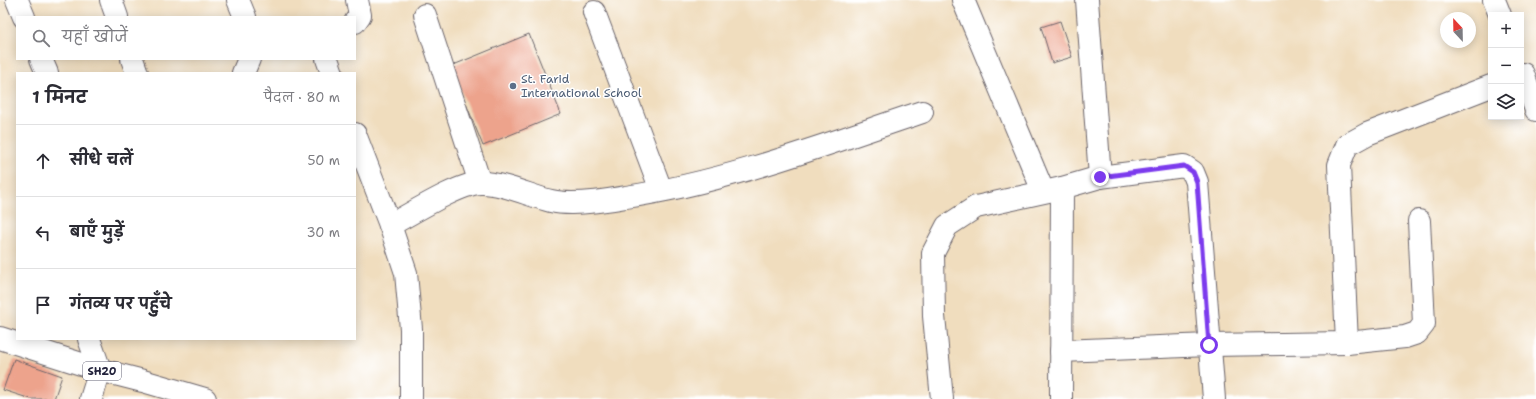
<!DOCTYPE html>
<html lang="hi">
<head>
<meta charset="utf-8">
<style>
  :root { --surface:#fff; --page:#f2f2f3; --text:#2b2b33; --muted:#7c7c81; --line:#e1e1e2 }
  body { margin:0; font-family:"Shantell Sans","Playpen Sans Deva",sans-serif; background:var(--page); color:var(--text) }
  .controls { position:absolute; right:12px; top:12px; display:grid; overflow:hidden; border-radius:0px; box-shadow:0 2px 10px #0003 }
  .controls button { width:36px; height:36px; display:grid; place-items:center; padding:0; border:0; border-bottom:1px solid var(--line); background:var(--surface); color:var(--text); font:20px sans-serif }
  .compass { position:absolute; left:1440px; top:12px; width:36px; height:36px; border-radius:50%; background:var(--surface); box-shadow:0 2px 10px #0003; rotate:338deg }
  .stop { position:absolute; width:12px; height:12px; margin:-9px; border:3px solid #7c3aed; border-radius:50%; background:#fff }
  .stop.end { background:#7c3aed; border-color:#fff; box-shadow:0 1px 4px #0008 }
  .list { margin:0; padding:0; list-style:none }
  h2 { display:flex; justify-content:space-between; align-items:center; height:52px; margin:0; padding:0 16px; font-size:17px }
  h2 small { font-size:13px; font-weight:400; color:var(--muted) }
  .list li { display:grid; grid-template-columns:26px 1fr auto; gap:12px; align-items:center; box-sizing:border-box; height:72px; padding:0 16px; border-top:1px solid var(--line) }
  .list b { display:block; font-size:15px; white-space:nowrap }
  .list em { font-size:13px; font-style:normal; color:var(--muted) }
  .icon { flex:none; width:22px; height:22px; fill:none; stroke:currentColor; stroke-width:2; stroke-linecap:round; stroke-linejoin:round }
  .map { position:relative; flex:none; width:1536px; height:399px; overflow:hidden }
  .search { position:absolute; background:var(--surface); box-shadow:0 2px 10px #0003; left:16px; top:16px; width:340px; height:44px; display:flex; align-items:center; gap:10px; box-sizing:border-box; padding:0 14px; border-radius:0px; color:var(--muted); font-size:15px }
  .panel { position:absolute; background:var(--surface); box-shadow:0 2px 10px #0003; left:16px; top:72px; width:340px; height:268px; border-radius:0px }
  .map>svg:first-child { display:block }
  .building { fill:#eda38c }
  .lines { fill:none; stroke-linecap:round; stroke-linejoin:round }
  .minor-casing { stroke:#6a6369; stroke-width:24 }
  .major-casing { stroke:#6a6369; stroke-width:24 }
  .minor { stroke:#fff; stroke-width:22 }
  .major { stroke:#fff; stroke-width:22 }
  .route { stroke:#7c3aed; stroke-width:5 }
  .service-dot { fill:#5c6f8a; stroke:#fff; stroke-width:1.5 }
  .labels { text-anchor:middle; stroke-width:3; stroke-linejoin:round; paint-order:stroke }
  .shield { fill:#fff; stroke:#646476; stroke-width:1 }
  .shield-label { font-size:11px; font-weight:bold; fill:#22223b }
  .service-label { font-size:12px; fill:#4e5e75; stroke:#fff; text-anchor:start }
</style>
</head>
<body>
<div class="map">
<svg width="1536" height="399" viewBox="0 0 1536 399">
  <rect width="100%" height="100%" fill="#fff"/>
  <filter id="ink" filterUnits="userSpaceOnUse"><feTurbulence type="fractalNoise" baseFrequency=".025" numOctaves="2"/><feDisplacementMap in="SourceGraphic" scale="8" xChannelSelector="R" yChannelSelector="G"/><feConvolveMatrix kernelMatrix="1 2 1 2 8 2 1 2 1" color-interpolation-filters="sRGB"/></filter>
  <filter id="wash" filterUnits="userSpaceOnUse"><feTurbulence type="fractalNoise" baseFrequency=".012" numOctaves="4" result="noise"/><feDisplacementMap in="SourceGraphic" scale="16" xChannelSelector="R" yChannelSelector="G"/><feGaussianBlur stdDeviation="0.9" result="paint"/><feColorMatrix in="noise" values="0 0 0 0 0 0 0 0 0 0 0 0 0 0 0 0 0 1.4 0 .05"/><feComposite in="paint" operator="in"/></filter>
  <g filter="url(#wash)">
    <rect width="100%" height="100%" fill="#f0ddbe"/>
    <g id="blocks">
      <g class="building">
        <path d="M1060,21L1072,57L1052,63L1041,27Z"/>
        <path d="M529,34L561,114L483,146L451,66Z"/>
        <path d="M14,359L62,376L54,399H31L3,390Z"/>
      </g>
    </g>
  </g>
  <g filter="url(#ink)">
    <use href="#blocks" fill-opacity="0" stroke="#6a6369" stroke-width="1"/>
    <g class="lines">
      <defs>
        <g id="minor">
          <path d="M17,0L24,17"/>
          <path d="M111,0L117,17"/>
          <path d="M238,0L245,17"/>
          <path d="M963,0L1043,191"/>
          <path d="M1494,0L1500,15"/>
          <path d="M594,12L661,190"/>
          <path d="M425,15L480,183"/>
          <path d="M355,22L360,15L357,0"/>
          <path d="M41,59L47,73"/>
          <path d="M132,59L137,73"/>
          <path d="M327,59L332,73"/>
          <path d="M243,73L249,59"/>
          <path d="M1521,75L1523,74L1536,110"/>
          <path d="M355,134L390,225L406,273L411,329V399"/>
          <path d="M1100,177L1184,166L1193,172L1197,182L1214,399"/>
          <path d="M390,225C411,214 458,184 480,183C501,182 530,196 551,201C572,206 604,201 626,197C727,182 826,144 922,112"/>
          <path d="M89,339L100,370L91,399"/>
          <path d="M1347,343L1339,165L1347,145L1367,134L1491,86"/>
          <path d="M1061,351L1209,345L1347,343L1405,337L1417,333L1424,324L1419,221"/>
          <path d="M942,399L934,316L933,253L947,226L976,207L1062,188"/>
          <path d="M1061,399L1062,188L1100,177L1087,0"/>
        </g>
        <path id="major" d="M0,338L100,370L143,381L205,399"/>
      </defs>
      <use href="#minor" class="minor-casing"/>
      <use href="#major" class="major-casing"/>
      <use href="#minor" class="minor"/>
      <use href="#major" class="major"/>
    </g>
  </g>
  <g class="lines" filter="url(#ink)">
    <path class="route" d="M1100,177L1184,166L1193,172L1197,182L1209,345"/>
  </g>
  <circle class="service-dot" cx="513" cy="86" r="4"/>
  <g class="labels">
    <rect class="shield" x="83" y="362" width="38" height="18" rx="3"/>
    <g class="shield-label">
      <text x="102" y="375">SH20</text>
    </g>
    <g class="service-label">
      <text x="521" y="83">St. Farid<tspan x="521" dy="14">International School</tspan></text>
    </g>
  </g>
</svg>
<div class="controls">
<button>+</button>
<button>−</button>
<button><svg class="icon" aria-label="layers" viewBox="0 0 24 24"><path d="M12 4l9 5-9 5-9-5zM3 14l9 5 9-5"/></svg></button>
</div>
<svg class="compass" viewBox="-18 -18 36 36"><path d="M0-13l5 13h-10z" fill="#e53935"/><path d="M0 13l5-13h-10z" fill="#7c7c81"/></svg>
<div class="stop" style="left:1209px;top:345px"></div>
<div class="stop end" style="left:1100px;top:177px"></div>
<div class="search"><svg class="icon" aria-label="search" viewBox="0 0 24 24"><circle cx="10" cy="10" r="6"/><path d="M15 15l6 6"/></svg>यहाँ खोजें</div>
<section class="panel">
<h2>1 मिनट<small>पैदल · 80 m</small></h2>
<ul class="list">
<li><svg class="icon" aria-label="ahead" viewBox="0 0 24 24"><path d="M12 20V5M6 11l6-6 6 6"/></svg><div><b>सीधे चलें</b></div><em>50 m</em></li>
<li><svg class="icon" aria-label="left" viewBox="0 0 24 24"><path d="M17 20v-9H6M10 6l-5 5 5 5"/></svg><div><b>बाएँ मुड़ें</b></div><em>30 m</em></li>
<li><svg class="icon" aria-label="arrive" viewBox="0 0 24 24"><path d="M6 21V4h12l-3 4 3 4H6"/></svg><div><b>गंतव्य पर पहुँचे</b></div></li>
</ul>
</section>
</div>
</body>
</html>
